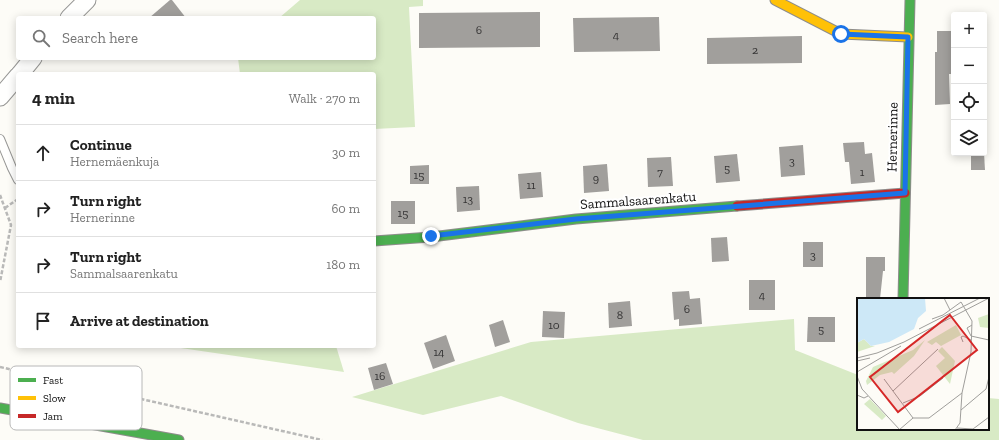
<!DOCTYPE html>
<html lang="en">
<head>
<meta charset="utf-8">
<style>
  :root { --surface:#fff; --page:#f6f6f6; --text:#222; --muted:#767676; --line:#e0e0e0 }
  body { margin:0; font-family:"Zilla Slab",serif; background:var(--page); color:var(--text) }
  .controls { position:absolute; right:12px; top:12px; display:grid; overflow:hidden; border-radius:4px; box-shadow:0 2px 10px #0003 }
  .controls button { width:36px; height:36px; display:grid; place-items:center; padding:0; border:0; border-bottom:1px solid var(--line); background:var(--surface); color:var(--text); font:20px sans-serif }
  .stop { position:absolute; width:12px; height:12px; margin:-9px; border:3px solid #1a73e8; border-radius:50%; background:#fff }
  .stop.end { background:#1a73e8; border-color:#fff; box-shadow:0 1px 4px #0008 }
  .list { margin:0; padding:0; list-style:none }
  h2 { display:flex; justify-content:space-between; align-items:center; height:52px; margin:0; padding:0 16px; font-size:17px }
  h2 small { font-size:13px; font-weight:400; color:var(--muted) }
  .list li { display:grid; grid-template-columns:26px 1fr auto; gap:12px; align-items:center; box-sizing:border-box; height:56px; padding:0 16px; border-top:1px solid var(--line) }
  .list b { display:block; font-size:15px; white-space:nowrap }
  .list p { margin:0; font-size:13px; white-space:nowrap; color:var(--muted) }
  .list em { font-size:13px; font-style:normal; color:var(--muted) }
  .icon { flex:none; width:22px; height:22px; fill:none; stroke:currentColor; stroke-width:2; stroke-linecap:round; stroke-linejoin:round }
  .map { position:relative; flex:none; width:999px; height:440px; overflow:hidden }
  .search { position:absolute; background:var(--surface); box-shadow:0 2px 10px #0003; left:16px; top:16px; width:360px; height:44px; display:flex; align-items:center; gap:10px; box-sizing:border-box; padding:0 14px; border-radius:4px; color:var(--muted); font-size:15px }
  .panel { position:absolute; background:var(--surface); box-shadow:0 2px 10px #0003; left:16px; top:72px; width:360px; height:276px; border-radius:4px }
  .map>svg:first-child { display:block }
  .forest { fill:#d8eac5 }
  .building { fill:#a19f9c }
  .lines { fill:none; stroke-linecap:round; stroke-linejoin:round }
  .lane-casing { stroke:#979795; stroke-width:10 }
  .street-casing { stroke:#979795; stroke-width:19 }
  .fast-casing { stroke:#8e8d8b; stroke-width:11 }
  .slow-casing { stroke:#8e8d8b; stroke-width:11 }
  .jam-casing { stroke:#8e8d8b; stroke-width:11 }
  .path { stroke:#b9b9b8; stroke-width:2.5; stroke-dasharray:4 2; stroke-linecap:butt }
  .lane { stroke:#fffffe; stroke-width:8 }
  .street { stroke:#fffffe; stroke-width:17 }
  .fast { stroke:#4caf50; stroke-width:9 }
  .slow { stroke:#ffc107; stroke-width:9 }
  .jam { stroke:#c62828; stroke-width:9 }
  .route { stroke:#1a73e8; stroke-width:5 }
  .labels { text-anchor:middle; stroke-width:4; stroke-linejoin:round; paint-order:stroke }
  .number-label { font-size:12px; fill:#353434 }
  .street-label { font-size:14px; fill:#111; stroke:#fff }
  .inset-road { fill:none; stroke:#9f9e9b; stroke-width:1 }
  .view { fill:#d62828; fill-opacity:0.15; stroke:#d62828; stroke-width:2 }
  .inset-edge { fill:none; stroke:#111; stroke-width:2 }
  .key { fill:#fff; stroke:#b8b8b8; stroke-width:1 }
  .key-label { font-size:11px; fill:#111 }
</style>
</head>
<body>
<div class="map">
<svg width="999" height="440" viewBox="0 0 999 440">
  <rect width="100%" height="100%" fill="#fdfcf7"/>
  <g class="forest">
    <path d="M300,0H423V6L409,7L415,127L374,129V74H240L238,58H374V18H279Z"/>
    <path d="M794,319L795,350L858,375V429H988V398L999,399V440H643L578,423L501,396L423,415L352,397L531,342Z"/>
    <path d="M167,346H336L344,372Z"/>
  </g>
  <g class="building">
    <path d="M170,0H172L186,18H149Z"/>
    <path d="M540,12V47L419,48V13Z"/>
    <path d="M659,17L660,51L574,52L573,18Z"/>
    <path d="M937,31H952L953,74H949L950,104L935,105V52H937Z"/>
    <path d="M802,36V63L707,64V38Z"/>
    <path d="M864,142L865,154L872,153L875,182L851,184L849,162H845L843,143Z"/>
    <path d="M803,145L805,175L781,177L779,147Z"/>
    <path d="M971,153H984L985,170H971Z"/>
    <path d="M737,154L740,181L716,183L714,156Z"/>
    <path d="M671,157L673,186L648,187L647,158Z"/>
    <path d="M607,164L609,191L584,193L583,166Z"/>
    <path d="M429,165V184H410V166Z"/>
    <path d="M541,172L543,197L520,199L518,174Z"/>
    <path d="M479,186L480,210L457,212L456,187Z"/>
    <rect x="391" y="201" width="24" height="23"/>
    <path d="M727,237L729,261L712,262L711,238Z"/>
    <rect x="803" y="242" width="20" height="25"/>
    <path d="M866,257H885V271H883L880,299H866Z"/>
    <rect x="749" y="280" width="26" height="30"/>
    <path d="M689,291L690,299L700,298L702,324L679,326V319L674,320L672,292Z"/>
    <path d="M630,301L632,326L609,328L608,303Z"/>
    <path d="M543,311L565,312L564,338L542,337Z"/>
    <path d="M808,317H835V342H807Z"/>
    <path d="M503,320L510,342L495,347L489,325Z"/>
    <path d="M446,335L455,361L433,369L424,343Z"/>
    <path d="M386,363L393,384L374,390L368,368Z"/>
  </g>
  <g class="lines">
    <defs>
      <path id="lane" d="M0,139L12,168L18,180"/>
      <g id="street">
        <path d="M69,18L87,0"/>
        <path d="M20,74L33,58"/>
        <path d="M0,97L18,76"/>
      </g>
      <g id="fast">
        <path d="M374,241L431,237L576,219L737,206"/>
        <path d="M903,299L910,0"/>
        <path d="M0,408L179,440"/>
      </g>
      <path id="slow" d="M775,0L841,34L908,37"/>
      <path id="jam" d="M737,206L905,193"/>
    </defs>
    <use href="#lane" class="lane-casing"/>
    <use href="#street" class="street-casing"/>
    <use href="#fast" class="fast-casing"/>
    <use href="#slow" class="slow-casing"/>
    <use href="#jam" class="jam-casing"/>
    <g class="path">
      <path d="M0,195L11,225L0,282"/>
      <path d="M5,208L18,199"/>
      <path d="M0,367L322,440"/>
    </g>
    <use href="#lane" class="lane"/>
    <use href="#street" class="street"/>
    <use href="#fast" class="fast"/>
    <use href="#slow" class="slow"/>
    <use href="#jam" class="jam"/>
  </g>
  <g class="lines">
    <path class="route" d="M431,236L576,219L905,193L908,37L841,34"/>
  </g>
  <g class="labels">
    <g class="number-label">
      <text x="479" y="34">6</text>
      <text x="616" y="39">4</text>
      <text x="755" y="54">2</text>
      <text x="792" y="165">3</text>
      <text x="727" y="172">5</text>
      <text x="660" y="176">7</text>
      <text x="862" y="176">1</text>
      <text x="419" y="179">15</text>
      <text x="596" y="182">9</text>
      <text x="531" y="189">11</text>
      <text x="468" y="203">13</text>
      <text x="403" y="217">15</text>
      <text x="813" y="259">3</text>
      <text x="762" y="299">4</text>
      <text x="687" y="313">6</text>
      <text x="620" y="319">8</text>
      <text x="554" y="329">10</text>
      <text x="821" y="333">5</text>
      <text x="439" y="356">14</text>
      <text x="380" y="380">16</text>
    </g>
    <g class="street-label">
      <text transform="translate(892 137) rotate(-89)" y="5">Hernerinne</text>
      <text transform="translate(638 200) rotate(-4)" y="5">Sammalsaarenkatu</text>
    </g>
  </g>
  <g transform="translate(857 298)">
    <rect width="132" height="132" fill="#fdfcf7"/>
    <path d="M132,16V30L123,29L121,20ZM99,27L104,37L84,48L79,44L75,47L70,44ZM7,41L14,48H18L0,54V45ZM68,42L57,58L37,76L35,74L23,77L10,87L9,83L16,69L56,52ZM85,49L98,63L93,86L79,68L88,60L81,53ZM13,101L29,118L25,122L7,106Z" fill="#d8eac5"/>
    <path d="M0,0H68L69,13L61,20L57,31L32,44L14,48L7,41L0,45Z" fill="#cde8f7"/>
    <path class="inset-road" d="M87,0L93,12M75,21L86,17L104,4M62,31L123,0M114,38L132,42M114,38L110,30L115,27M106,44L104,39L106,38L114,42M0,60L20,55L47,44L132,0M0,63L13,60M0,74L44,48M0,78L5,91L43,132M27,81L56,120M36,93L81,51M0,97L7,100L11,98M46,105L63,98L86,80M104,112L129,91L132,79M100,130L116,131L132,119M42,132L56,120H72L105,95M98,132L103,125L105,95L114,54L115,23L104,4"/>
    <path class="view" d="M93,17L120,52L41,114L13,79Z"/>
    <rect width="132" height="132" class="inset-edge"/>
  </g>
  <rect x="10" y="366" width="132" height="64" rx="6" class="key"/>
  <rect x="18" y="378" width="18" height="4" fill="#4caf50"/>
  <rect x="18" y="396" width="18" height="4" fill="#ffc107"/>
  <rect x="18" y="414" width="18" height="4" fill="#c62828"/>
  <g class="key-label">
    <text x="43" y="384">Fast</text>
    <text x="43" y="402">Slow</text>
    <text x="43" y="420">Jam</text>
  </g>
</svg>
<div class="controls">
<button>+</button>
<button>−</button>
<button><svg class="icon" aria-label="locate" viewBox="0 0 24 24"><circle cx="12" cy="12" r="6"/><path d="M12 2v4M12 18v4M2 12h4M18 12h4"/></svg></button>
<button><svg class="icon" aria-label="layers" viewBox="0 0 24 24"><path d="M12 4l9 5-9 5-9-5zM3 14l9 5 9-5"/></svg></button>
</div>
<div class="stop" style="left:841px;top:34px"></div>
<div class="stop end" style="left:431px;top:236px"></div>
<div class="search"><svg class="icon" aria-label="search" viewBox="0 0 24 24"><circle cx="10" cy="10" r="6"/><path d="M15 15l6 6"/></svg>Search here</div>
<section class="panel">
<h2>4 min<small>Walk · 270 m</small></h2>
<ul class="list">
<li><svg class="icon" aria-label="ahead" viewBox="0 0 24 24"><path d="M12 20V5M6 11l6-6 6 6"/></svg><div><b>Continue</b><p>Hernemäenkuja</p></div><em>30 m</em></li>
<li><svg class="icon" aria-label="right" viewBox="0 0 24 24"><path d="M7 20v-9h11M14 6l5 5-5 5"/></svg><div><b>Turn right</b><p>Hernerinne</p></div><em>60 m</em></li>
<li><svg class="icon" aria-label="right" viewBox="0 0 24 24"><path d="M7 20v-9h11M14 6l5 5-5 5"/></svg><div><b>Turn right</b><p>Sammalsaarenkatu</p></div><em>180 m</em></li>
<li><svg class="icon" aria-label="arrive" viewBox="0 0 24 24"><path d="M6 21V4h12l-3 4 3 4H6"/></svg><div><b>Arrive at destination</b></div></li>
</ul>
</section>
</div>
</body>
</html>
